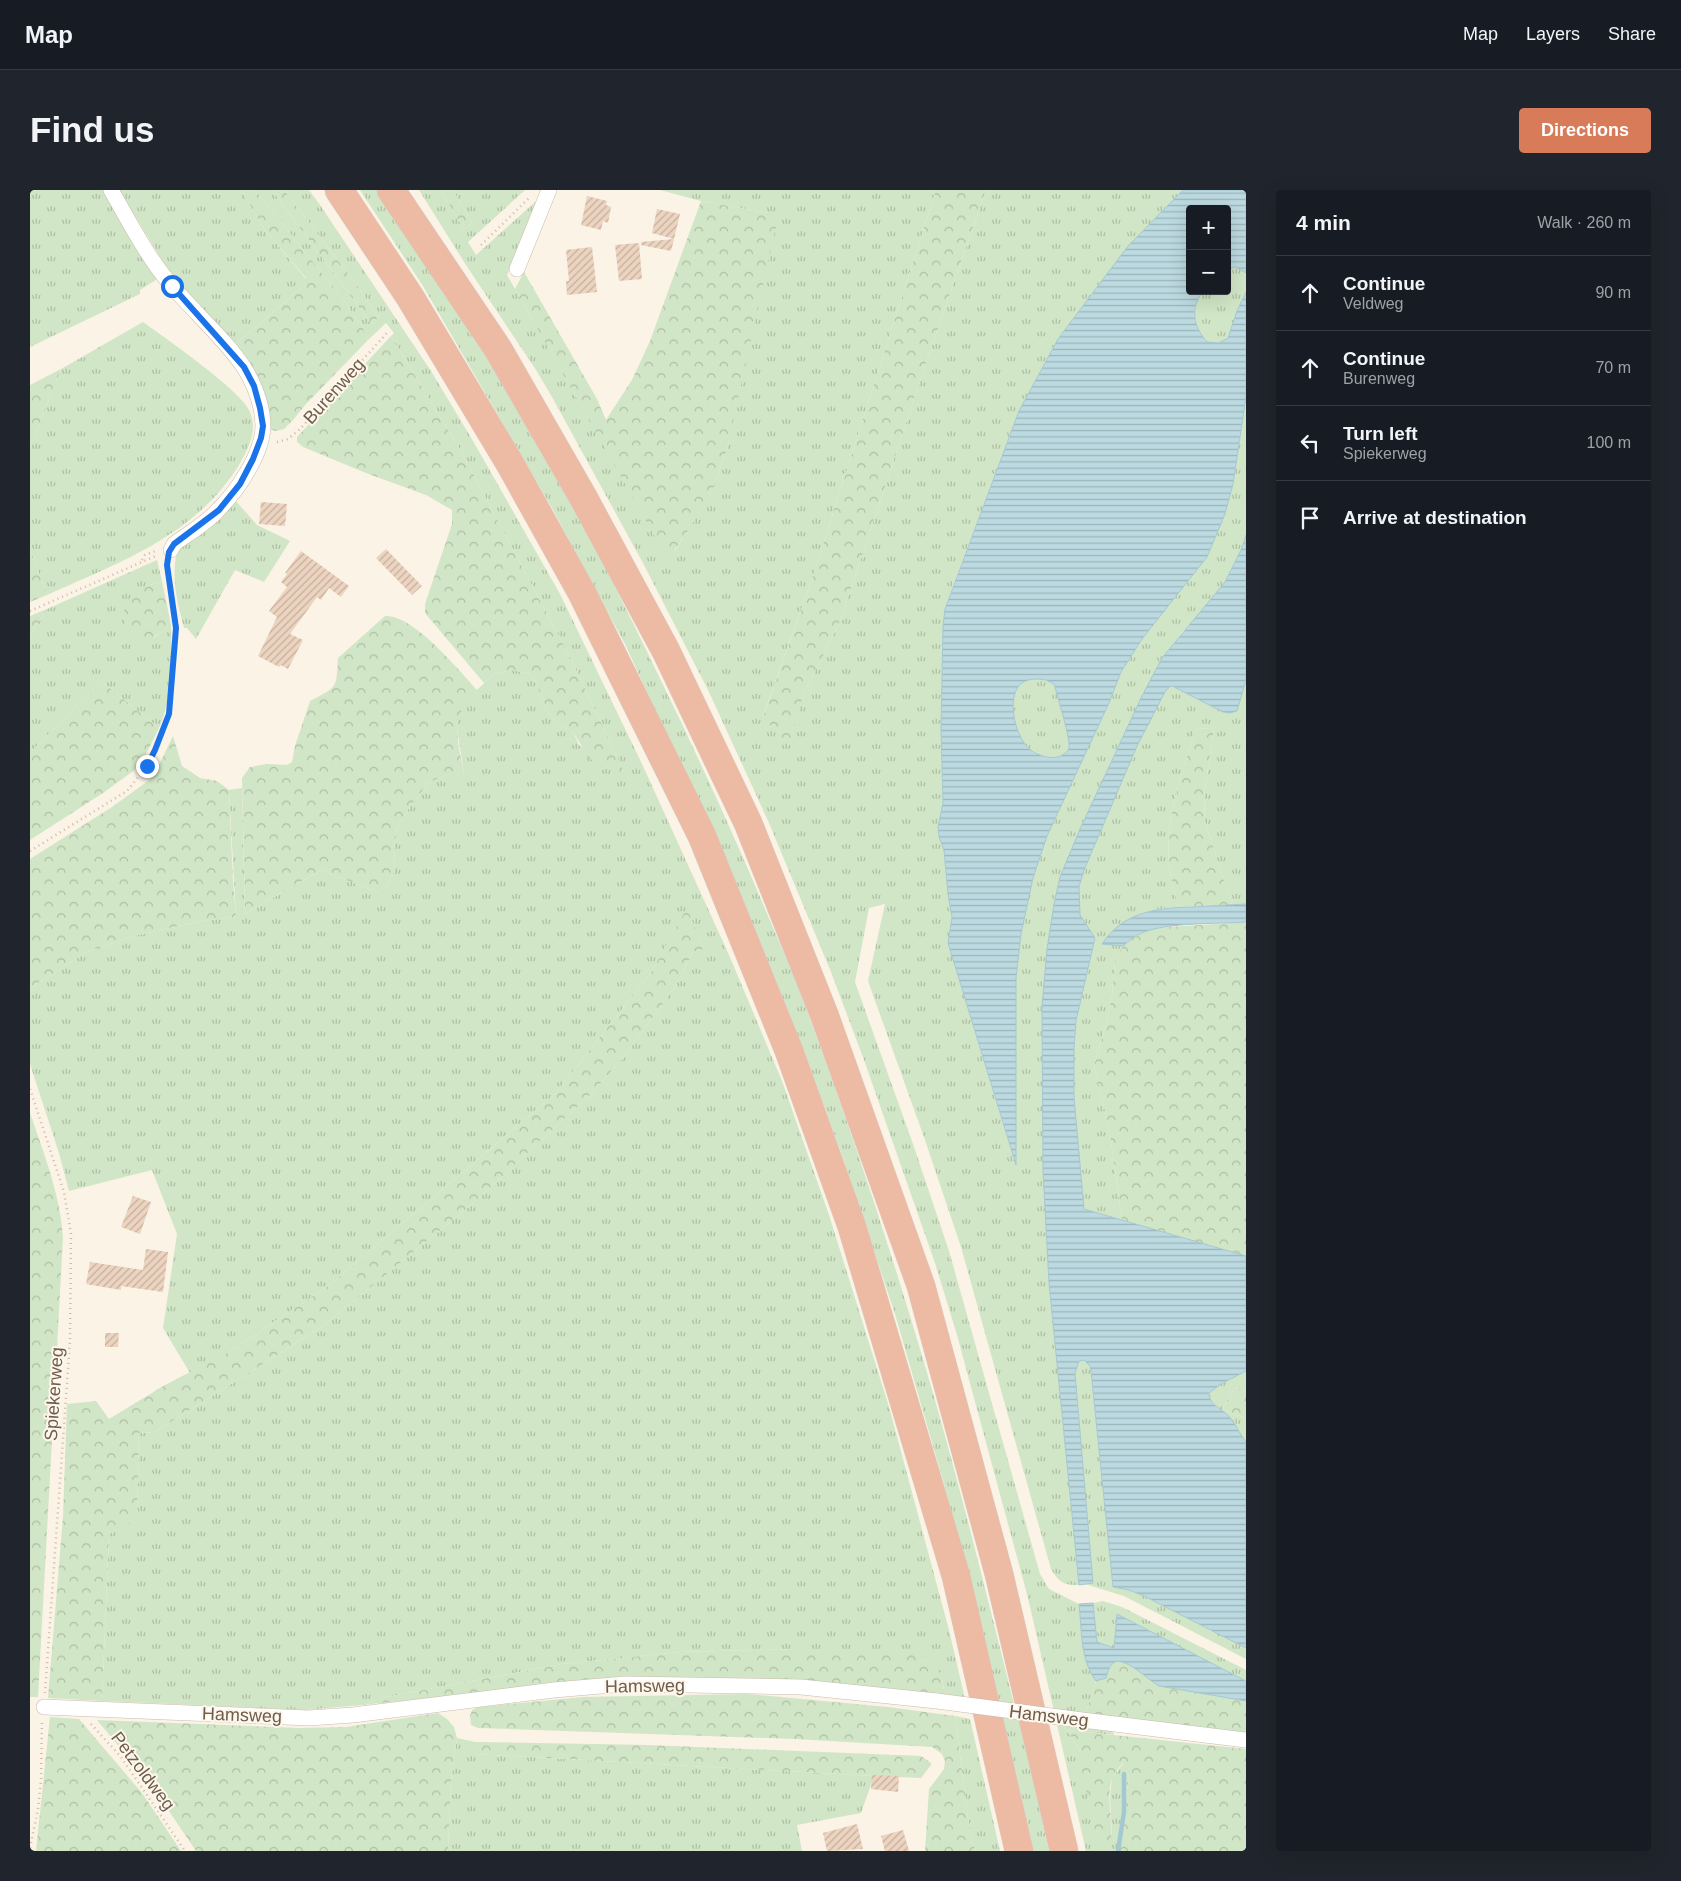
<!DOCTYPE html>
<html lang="en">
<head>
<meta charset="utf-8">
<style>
  :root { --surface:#171b24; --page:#20242c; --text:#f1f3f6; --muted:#9ea1a6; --line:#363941; --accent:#d77b58 }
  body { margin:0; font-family:Helvetica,sans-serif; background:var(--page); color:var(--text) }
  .controls { position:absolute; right:15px; top:15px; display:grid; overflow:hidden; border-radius:5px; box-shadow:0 5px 20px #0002 }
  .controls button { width:45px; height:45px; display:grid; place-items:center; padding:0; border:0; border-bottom:1px solid var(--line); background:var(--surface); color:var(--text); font:25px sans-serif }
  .stop { position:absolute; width:15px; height:15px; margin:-11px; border:4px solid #1a73e8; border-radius:50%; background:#fff }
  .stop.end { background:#1a73e8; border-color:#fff; box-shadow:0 1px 5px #0008 }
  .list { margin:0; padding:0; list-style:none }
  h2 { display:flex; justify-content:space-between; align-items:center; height:65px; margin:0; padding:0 20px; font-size:21px }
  h2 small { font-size:16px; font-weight:400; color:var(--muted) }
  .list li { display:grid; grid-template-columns:32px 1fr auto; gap:15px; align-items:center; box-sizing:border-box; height:75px; padding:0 20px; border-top:1px solid var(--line) }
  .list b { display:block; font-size:19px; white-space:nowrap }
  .list p { margin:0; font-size:16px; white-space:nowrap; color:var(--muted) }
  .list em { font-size:16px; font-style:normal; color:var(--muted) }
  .icon { flex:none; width:28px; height:28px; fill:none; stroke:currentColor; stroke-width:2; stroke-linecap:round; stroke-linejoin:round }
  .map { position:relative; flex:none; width:1216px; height:1661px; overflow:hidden; border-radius:5px }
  header { display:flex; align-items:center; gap:30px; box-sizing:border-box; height:70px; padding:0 25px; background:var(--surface); border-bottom:1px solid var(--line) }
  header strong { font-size:24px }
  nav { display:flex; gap:28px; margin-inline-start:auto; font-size:18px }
  .intro { display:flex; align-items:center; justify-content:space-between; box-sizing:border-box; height:120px; padding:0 30px }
  h1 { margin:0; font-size:35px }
  .button { padding:12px 22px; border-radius:5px; background:var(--accent); color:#fff; font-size:18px; font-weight:700 }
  main { display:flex; gap:30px; padding:0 30px }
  aside { flex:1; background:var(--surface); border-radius:5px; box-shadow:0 5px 20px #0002 }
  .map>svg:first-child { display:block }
  .grass { fill:url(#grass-tufts) }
  .forest { fill:url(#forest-crowns) }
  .water { fill:url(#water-rules); stroke:#a4c8d2; fill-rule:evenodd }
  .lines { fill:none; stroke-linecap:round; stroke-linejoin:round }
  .stream { stroke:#a4c8d2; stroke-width:4.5 }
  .building { fill:url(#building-hatch) }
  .street-casing { stroke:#cabbad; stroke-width:16 }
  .highway-casing { stroke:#d7d1cd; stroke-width:29 }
  .path { stroke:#d1b8a4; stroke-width:2.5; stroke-dasharray:1 4; stroke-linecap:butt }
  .street { stroke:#fff; stroke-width:15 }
  .highway { stroke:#edbaa3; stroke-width:28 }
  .street-bridge-casing { stroke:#cabbad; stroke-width:16; stroke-linecap:butt }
  .street-bridge { stroke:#fff; stroke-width:15 }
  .route { stroke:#1a73e8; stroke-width:6 }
  .labels { text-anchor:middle; stroke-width:4; stroke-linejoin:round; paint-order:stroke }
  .street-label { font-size:18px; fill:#705c4d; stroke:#fdf7ec }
</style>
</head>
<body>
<header>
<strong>Map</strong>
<nav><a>Map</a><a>Layers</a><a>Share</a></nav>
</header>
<div class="intro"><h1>Find us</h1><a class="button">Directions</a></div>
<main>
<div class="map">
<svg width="1216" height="1661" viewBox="0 0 1216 1661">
  <defs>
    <pattern id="grass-tufts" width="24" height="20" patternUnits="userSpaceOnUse" patternTransform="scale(1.25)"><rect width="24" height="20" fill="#d1e6c6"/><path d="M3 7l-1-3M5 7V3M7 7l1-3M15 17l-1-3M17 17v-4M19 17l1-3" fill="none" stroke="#aebea3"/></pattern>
    <pattern id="forest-crowns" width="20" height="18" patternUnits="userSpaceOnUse" patternTransform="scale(1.25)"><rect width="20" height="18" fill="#d1e6c6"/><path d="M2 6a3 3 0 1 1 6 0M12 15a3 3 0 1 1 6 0" fill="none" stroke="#aebea3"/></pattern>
    <pattern id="water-rules" width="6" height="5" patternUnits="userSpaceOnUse" patternTransform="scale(1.25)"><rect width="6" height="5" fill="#bcdae1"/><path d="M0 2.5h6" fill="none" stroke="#9db4b9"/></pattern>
    <pattern id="building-hatch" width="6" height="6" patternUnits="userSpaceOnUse" patternTransform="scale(1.25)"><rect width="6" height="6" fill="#ecd4c0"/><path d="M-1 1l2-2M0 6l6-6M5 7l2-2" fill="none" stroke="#c4af9e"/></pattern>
  </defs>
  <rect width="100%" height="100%" fill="#faf3e6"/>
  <g class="grass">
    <path d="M0,0H74L129,88L110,100V104L0,157Z"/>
    <path d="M89,0H211L235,40L276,89V94L203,156L171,121L133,72Z"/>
    <path d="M225,0H242L339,131L343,134L348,127L329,98L254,0H279L290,15L401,181L443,251L530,404L612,574L699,765L752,891L799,1025L859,1217L919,1440L935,1509L915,1507L912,1487L768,1459L650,1462L532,1474L356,1507L332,1515L275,1520L72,1511L79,1344L107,1328L109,1243L125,1242L293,1136L441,1015L558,907L593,868L645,797L663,762L674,759L657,719L620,784L525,904L301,1094L199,1162L160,1183L133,1138L147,1044L122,980L39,1001L29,963L0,874V798L57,762L103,746L172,731L206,727L199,600L212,598L215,724L291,680L352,704L365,680L364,658L367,638L379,618L399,592L420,584H434L427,538L428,526L437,509L464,484L481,480L498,483L505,491L518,522L528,534L543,542L549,555L595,584L541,469L432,263L361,146L364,143L356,133L338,150L333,138L313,109Z"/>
    <path d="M330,0H349C420,106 488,214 548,326C585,394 618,464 652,534C678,589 703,644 727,700C745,743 765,786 781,831C822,942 859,1055 893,1169C927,1283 955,1399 984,1514L986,1515L1019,1661H1003L963,1489L914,1294L865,1124L813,968L767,843L732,756L596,456L523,320L393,96Z"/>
    <path d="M389,0H410L434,39L442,33L423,0H495L438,52L446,65L514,4L477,85L572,252L645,361L683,299L697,259L708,203L739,23L671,11L630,0H906L783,386L733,526L759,555L774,503L809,434L823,393L896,173L956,0H1153L1123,32L1028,149L989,221L923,396L915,419L913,436L911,538L913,613L908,637L909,647L914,660L918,704L922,727L918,753L985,973L986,789L991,744L1003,688L1017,646L1079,513L1091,482L1112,449L1177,367L1195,324L1203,294L1216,207V344L1211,360L1195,392L1179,414L1150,445L1111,508L1030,687L1024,714L1017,759L1016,1040L1019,1093L1049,1395C1033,1395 1030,1393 1021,1379L931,1057L895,950L838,791L855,714L839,718L825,792L883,954L919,1061L1010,1384L1019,1399L1049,1414C1052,1440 1050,1470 1066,1491L1056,1523L1078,1526L1084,1545L1036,1540L1049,1558L1054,1582L1082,1645L1080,1606L1082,1588L1094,1572L1099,1587L1088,1661H1056L998,1408L927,1145L905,1073L834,870L801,782L739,633L679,502L613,373L522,207L506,180L436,75Z"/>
    <path d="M1205,77L1216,83V102L1207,121L1198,148L1194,152L1183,154L1177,152L1169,143L1165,133V122L1167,110L1173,101H1197V80Z"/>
    <path d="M113,132C135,148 212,201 220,222C228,241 218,259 209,275C165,346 90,372 17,405L0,359V259L31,179Z"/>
    <path d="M205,310L227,335L260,351L234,392L205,380L166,449L157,438H154C147,410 141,390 147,361L189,328Z"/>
    <path d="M127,370L132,391L120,395L124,447L141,435C141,468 143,508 129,538L71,491L0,563V446L17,419Z"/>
    <path d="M1009,489L1016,490L1024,494C1027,505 1041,550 1039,558C1037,563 1032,566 1028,567C1020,569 1008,565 1002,561C986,550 977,513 988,497C993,490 1001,489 1009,489Z"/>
    <path d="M1216,490V714L1202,715L1175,632L1174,605L1184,539L1166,538C1152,584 1133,631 1140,680C1141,692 1146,705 1149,717C1118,719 1091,726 1073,754L1093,756L1085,769L1082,806L1076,834L1064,876L1079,937L1092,1030L1054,1019L1044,907V857L1046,831L1065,748L1050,725L1049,697L1054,680L1107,556L1136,500L1141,496L1144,497L1193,522L1200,523L1212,505Z"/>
    <path d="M1054,1170L1060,1176L1061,1181L1083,1397L1099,1400L1114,1406L1216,1458V1469L1094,1406L1055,1394L1063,1393L1045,1183L1049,1171Z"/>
    <path d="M1216,1181V1201L1204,1198L1192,1220L1216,1228V1252C1210,1245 1207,1236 1201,1229C1194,1218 1179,1217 1179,1203L1191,1194Z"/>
    <path d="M1073,1411L1092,1417L1216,1480V1491L1087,1424L1084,1458L1067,1452L1063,1413Z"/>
    <path d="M925,1526L940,1529L970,1661H945L938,1628Z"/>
    <path d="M427,1548L445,1552V1564L844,1586L831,1623L767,1635L772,1661H418L421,1590Z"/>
  </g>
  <g class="forest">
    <path d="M211,0H225L313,109L333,138L338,150L276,214L263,230L254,239L246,241L238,239L203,156L276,94V88L235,40Z"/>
    <path d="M242,0H254L329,98L348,127L343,134L339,131Z"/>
    <path d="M410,0H423L442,33L434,39Z"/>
    <path d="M906,0H956L896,173L823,393L809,434L774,503L759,556L733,527L783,386Z"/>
    <path d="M671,11L739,23L746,26L748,28L697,259L683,299L663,333L638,370L485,99L494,82L567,209L576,230L602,190L620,151Z"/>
    <path d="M361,146L432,263L541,469L595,584L587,583L574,578L559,568L543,542L528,534L518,522L505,491L498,483L481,480L464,484L454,493L395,423V414L422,334V320L396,305L336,283L273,257L267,252V247Z"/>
    <path d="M31,179L0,259V195Z"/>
    <path d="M0,359L17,405L0,412Z"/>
    <path d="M132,391L141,435C124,447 117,454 97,443C86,411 104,400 132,391Z"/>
    <path d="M17,419L0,446V426Z"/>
    <path d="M355,426C382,423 430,481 447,500C418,526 428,550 434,584H420L399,592L379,618L367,638L364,658L365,680L352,704L291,680L215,724L212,588L220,577L237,574L257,575L262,572L265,556L280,511C308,496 306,500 308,468Z"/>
    <path d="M71,491L129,538L112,572L106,579L73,603L0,650V563Z"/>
    <path d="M1166,538L1184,539L1174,605L1175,632L1202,715L1149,717C1146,705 1141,692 1140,680C1133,631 1152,584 1166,538Z"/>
    <path d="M143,546L152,576L170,588L187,591L199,600L203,690L206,727L172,731L103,746L57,762L0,798V669L82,617L118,591L126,581Z"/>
    <path d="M657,718L674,759L663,762L645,797L593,868L558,907L441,1015L293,1136L125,1242L109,1243L107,1329L79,1344L72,1511L18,1508L33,1326L37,1214L66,1211L79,1229L135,1195L199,1162L301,1094L525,904L620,784Z"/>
    <path d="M1216,732V1066L1092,1030L1079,937L1064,876L1076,834L1082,806L1085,769L1093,756L1102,748L1123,738Z"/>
    <path d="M0,923C14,964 30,1004 33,1047L8,1507H0Z"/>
    <path d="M1204,1198L1216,1201V1228L1192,1220Z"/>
    <path d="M768,1459L883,1463L903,1471L912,1487L915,1507L544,1493L332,1515L356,1507L532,1474L650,1462Z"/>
    <path d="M1092,1471C1105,1475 1116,1488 1129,1496L1216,1511V1544L1056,1523L1066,1491L1076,1488C1080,1477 1079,1472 1092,1471Z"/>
    <path d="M718,1504L858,1517L925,1526L938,1628L945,1661H895L899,1599L914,1579L915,1571L912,1564L902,1557L765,1549L448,1538L441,1535L440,1526L442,1520L449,1517L553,1507Z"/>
    <path d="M408,1523L417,1529L424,1537L427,1548L421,1590L418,1661H166L122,1596L67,1530L269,1538L316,1537Z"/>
    <path d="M20,1527L49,1529L112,1603L151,1661H6Z"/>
    <path d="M1036,1540L1216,1559V1661H1088L1099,1587L1093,1572C1090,1577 1084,1583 1082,1589C1075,1610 1085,1632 1080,1653L1074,1657H1066L1049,1558Z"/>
    <path d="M445,1552L618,1555L891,1566L901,1573V1575L891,1588L844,1586L444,1564Z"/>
  </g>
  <g class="water">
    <path d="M1153,0H1216V83L1205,77L1197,80V19H1160V101H1173C1160,119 1163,136 1177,152L1189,153L1198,148L1207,121L1216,102V207L1203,294L1195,324L1177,367L1112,449L1091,482L1079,513L1017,646L1003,688L991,744L986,789V975L918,753L922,727L918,704L914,660L909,647L908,637L913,613L911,538L913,436L915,419L989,221L1028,149L1098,56ZM1009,489L1016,490L1024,494C1027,505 1041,550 1039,558C1037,563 1032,566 1027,567C1020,569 1007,565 1002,561C986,550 977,513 988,497C993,490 1001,489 1009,489Z"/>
    <path d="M1216,345V490L1207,521L1200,523L1193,522L1144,497L1141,496L1136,500L1107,556L1054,680L1049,697L1050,725L1065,748L1046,831L1044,857V907L1054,1019L1216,1066V1181L1191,1194L1179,1203C1179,1217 1194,1218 1201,1229C1207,1236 1210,1245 1216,1252V1458L1114,1406L1099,1400L1083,1397L1061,1181L1060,1176L1054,1170L1049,1171L1045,1183L1063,1393L1049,1395L1019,1093L1013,981L1012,817L1017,759L1024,714L1030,687L1050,639L1111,508L1132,468L1195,392L1211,360Z"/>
    <path d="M1216,714V732C1188,734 1136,732 1112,743C1104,746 1099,751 1093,756L1072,754C1093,722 1126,718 1161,717C1180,716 1198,715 1216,714Z"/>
    <path d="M1063,1413L1067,1452L1084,1458L1087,1424L1216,1491V1511L1129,1496C1118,1490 1092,1463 1082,1474C1079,1477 1077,1484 1076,1488L1066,1491C1050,1470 1052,1440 1049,1414Z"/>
  </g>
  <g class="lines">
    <path class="stream" d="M1088,1661L1094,1622V1584"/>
  </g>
  <g class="building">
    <path d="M557,6L577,11L576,15L581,17L578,33L573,31L571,40L551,35Z"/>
    <path d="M627,19L650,24L644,49L622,43Z"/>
    <path d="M644,49L641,61L611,55V52Z"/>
    <path d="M609,53L612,89L589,91L585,55Z"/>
    <path d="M562,57L567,102L537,105L536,91H539L536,60Z"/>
    <path d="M231,312L257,314L255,336L229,334Z"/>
    <path d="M356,359L392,396L382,405L346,368Z"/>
    <path d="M271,361L319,396L311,407L299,398L291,410L287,407L260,444L273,450L258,479L251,475L249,477L228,466L247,427L239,421L257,397L251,392L257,384L255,383Z"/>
    <path d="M103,1006L121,1012L110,1044L91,1037Z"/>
    <path d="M116,1059L138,1062L133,1102L91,1096V1100L56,1094L60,1072L113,1080Z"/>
    <path d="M75,1143H89L88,1157H75Z"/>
    <path d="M842,1585L869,1586L868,1602L841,1599Z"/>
    <path d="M827,1634L833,1659L797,1661L793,1643Z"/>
    <path d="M873,1640L879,1661H855L851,1646Z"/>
  </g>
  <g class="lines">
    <defs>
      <g id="street">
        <path d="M81,0C100,33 117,67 142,96C164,122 197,151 215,179C225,196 233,217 233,237C232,264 208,300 189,319C177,333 159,343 144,354L141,360"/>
        <path d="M487,79L519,0"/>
        <path d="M14,1517L279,1528L323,1525L524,1500L595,1494L771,1497L907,1511"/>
        <path d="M1044,1529L1216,1550"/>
      </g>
      <g id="highway">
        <path d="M309,0L380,107L479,272L552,403L672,646L759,861L822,1037L926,1386L989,1661"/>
        <path d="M361,0L468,159L553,307L636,461L718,633L794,824L891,1096L969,1384L1034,1661"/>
      </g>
    </defs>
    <use href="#street" class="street-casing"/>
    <use href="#highway" class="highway-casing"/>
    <g class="path">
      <path d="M451,55L500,7"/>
      <path d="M247,252L258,249L270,239L357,143"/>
      <path d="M112,370L115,365L128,360"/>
      <path d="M0,421L128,365"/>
      <path d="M0,661L97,601L117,576L125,560L139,524L146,438L137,374"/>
      <path d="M0,899L34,1002L41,1044L40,1151L15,1503"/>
      <path d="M61,1534L91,1567L155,1661"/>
      <path d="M0,1658L8,1619L11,1591L12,1531"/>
    </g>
    <use href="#street" class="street"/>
    <use href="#highway" class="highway"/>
    <defs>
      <path id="street-bridge" d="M907,1511L1044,1529"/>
    </defs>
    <use href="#street-bridge" class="street-bridge-casing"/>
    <use href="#street-bridge" class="street-bridge"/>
  </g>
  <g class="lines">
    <path class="route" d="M117,576L125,560L139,524L146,438L137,375L139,362L144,354L189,320L210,294L223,269L231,248L233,236L230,218L224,196L214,177L142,96"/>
  </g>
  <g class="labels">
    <g class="street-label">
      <text transform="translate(304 201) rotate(-48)" y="6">Burenweg</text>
      <text transform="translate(24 1204) rotate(-86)" y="6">Spiekerweg</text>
      <text transform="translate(615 1496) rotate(-1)" y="6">Hamsweg</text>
      <text transform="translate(212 1525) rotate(2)" y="6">Hamsweg</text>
      <text transform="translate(1019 1526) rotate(7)" y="6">Hamsweg</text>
      <text transform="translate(113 1581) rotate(53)" y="6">Petzoldweg</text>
    </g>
  </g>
</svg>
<div class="controls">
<button>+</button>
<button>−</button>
</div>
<div class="stop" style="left:142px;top:96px"></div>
<div class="stop end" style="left:117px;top:576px"></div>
</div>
<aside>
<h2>4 min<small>Walk · 260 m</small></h2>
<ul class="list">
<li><svg class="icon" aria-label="ahead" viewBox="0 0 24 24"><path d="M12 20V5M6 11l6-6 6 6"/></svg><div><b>Continue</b><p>Veldweg</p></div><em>90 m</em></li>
<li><svg class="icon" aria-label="ahead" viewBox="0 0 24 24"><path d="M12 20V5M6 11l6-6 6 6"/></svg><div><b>Continue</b><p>Burenweg</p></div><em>70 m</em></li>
<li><svg class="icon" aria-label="left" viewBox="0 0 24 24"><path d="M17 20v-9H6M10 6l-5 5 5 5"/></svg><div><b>Turn left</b><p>Spiekerweg</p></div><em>100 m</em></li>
<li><svg class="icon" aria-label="arrive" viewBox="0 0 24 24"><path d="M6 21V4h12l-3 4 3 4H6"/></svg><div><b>Arrive at destination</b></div></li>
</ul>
</aside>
</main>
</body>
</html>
